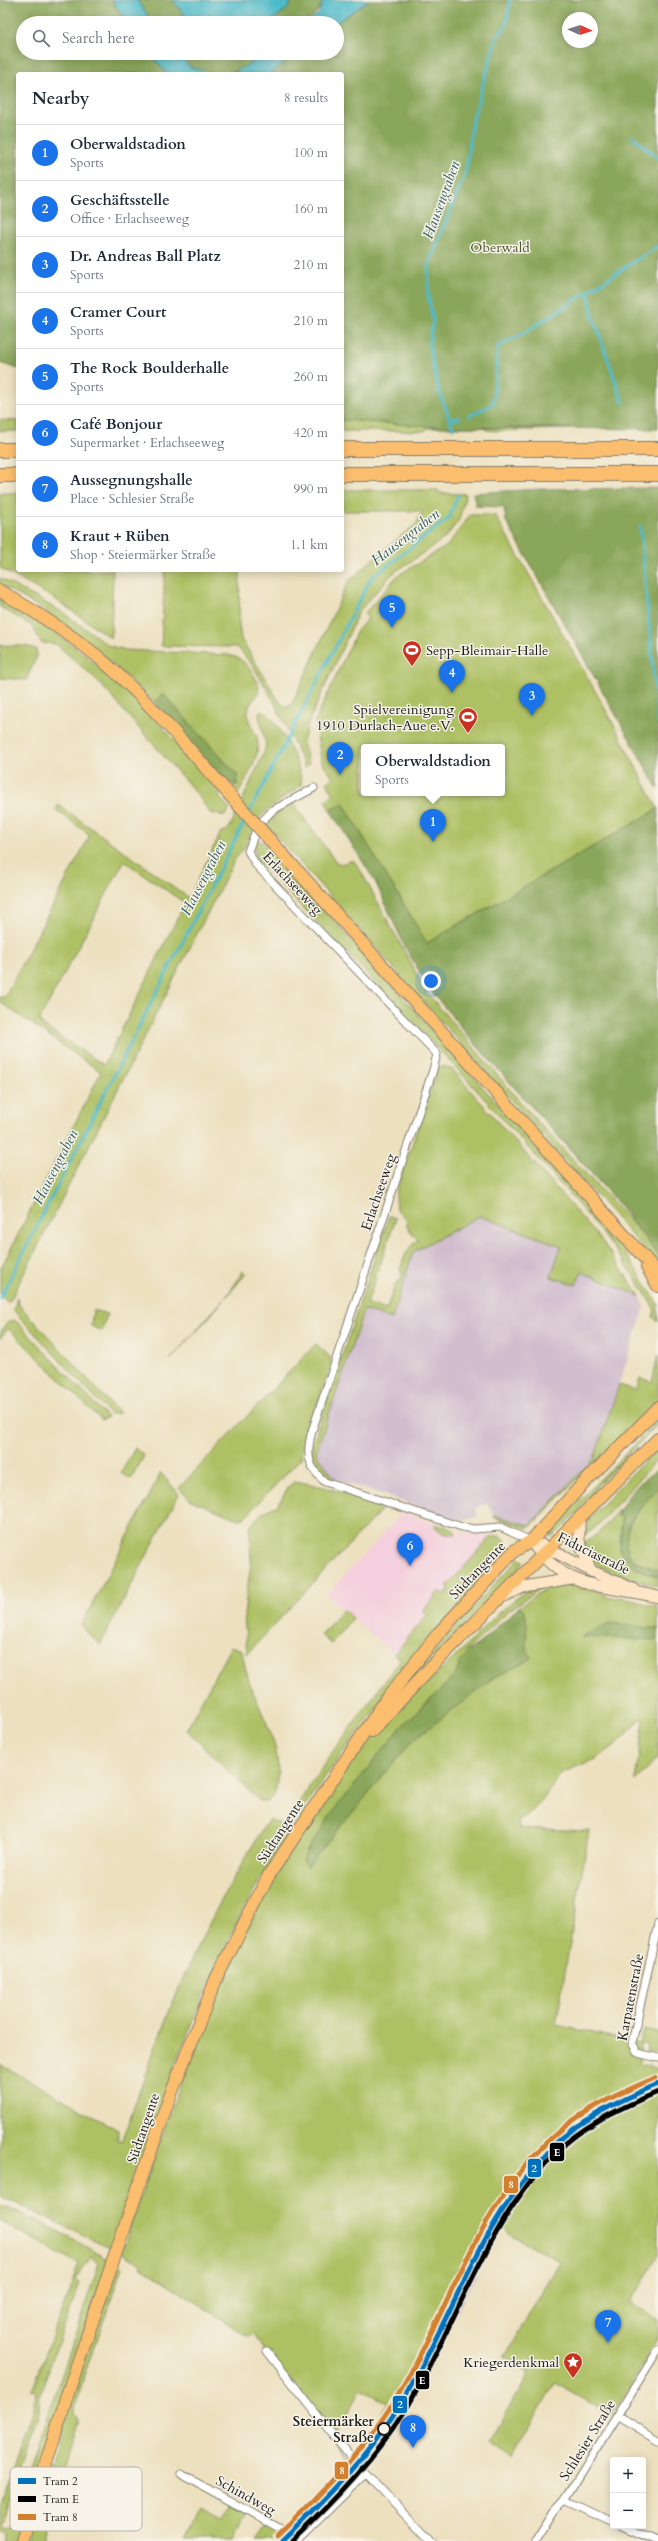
<!DOCTYPE html>
<html lang="en">
<head>
<meta charset="utf-8">
<style>
  :root { --surface:#fff; --page:#f2f2f3; --text:#1f2937; --muted:#747a83; --line:#e0e1e3; --accent:#1a73e8 }
  body { margin:0; font-family:Cardo,serif; background:var(--page); color:var(--text) }
  .controls { position:absolute; right:12px; bottom:12px; display:grid; overflow:hidden; border-radius:4px; box-shadow:0 2px 10px #0003 }
  .controls button { width:36px; height:36px; display:grid; place-items:center; padding:0; border:0; border-bottom:1px solid var(--line); background:var(--surface); color:var(--text); font:20px sans-serif }
  .compass { position:absolute; left:562px; top:12px; width:36px; height:36px; border-radius:50%; background:var(--surface); box-shadow:0 2px 10px #0003; rotate:93deg }
  .you { position:absolute; left:431px; top:981px; width:14px; height:14px; margin:-10px; border:3px solid #fff; border-radius:50%; background:#1a73e8; box-shadow:0 0 0 6px #1a73e833 }
  .badge { display:grid; place-items:center; width:26px; height:26px; border-radius:50%; background:var(--accent); color:#fff; font-size:13px; font-weight:700 }
  .pin { position:absolute; translate:-50% -33px; filter:drop-shadow(0 1px 2px #0008) }
  .pin::after { content:''; position:absolute; top:21px; width:14px; height:12px; background:inherit; clip-path:polygon(0 0,100% 0,50% 100%) }
  .popup { position:absolute; left:361px; top:744px; width:144px; height:52px; box-sizing:border-box; display:grid; place-content:center; border-radius:4px; background:var(--surface); filter:drop-shadow(0 1px 3px #0005); font-size:13px; white-space:nowrap; color:var(--muted) }
  .popup b { font-size:15px; color:var(--text) }
  .popup::after { content:''; position:absolute; left:50%; top:100%; margin-left:-8px; border:8px solid transparent; border-top-color:var(--surface) }
  .list { margin:0; padding:0; list-style:none }
  h2 { display:flex; justify-content:space-between; align-items:center; height:52px; margin:0; padding:0 16px; font-size:17px }
  h2 small { font-size:13px; font-weight:400; color:var(--muted) }
  .list li { display:grid; grid-template-columns:26px 1fr auto; gap:12px; align-items:center; box-sizing:border-box; height:56px; padding:0 16px; border-top:1px solid var(--line) }
  .list b { display:block; font-size:15px; white-space:nowrap }
  .list p { margin:0; font-size:13px; white-space:nowrap; color:var(--muted) }
  .list em { font-size:13px; font-style:normal; color:var(--muted) }
  .icon { flex:none; width:22px; height:22px; fill:none; stroke:currentColor; stroke-width:2; stroke-linecap:round; stroke-linejoin:round }
  .map { position:relative; flex:none; width:658px; height:2541px; overflow:hidden }
  .search { position:absolute; background:var(--surface); box-shadow:0 2px 10px #0003; left:16px; top:16px; width:328px; height:44px; display:flex; align-items:center; gap:10px; box-sizing:border-box; padding:0 14px; border-radius:22px; color:var(--muted); font-size:15px }
  .panel { position:absolute; background:var(--surface); box-shadow:0 2px 10px #0003; left:16px; top:72px; width:328px; height:500px; border-radius:4px }
  .map>svg:first-child { display:block }
  .built { fill:#f4cfdd }
  .industrial { fill:#d0bdcd }
  .green { fill:#adc064; stroke:#646e40; fill-rule:evenodd }
  .forest { fill:#8aa65a; stroke:#53613b; fill-rule:evenodd }
  .water { fill:#4ebbc9; stroke:#356c72 }
  .lines { fill:none; stroke-linecap:round; stroke-linejoin:round }
  .stream { stroke:#4ebbc9; stroke-width:3 }
  .minor-casing { stroke:#847e6e; stroke-width:9 }
  .secondary-casing { stroke:#847e6e; stroke-width:13 }
  .primary-casing { stroke:#847e6e; stroke-width:14 }
  .motorway-casing { stroke:#847e6e; stroke-width:16 }
  .minor { stroke:#fff; stroke-width:7 }
  .secondary { stroke:#fde5c5; stroke-width:11 }
  .primary { stroke:#fbbe6e; stroke-width:12 }
  .motorway { stroke:#fbbe6e; stroke-width:14 }
  .primary-bridge-casing { stroke:#847e6e; stroke-width:14; stroke-linecap:butt }
  .primary-bridge { stroke:#fbbe6e; stroke-width:12 }
  .tram-1-casing { stroke:#f7f3e8; stroke-width:8 }
  .tram-2-casing { stroke:#f7f3e8; stroke-width:8 }
  .tram-3-casing { stroke:#f7f3e8; stroke-width:8 }
  .tram-1 { stroke:#0071bc; stroke-width:5 }
  .tram-2 { stroke:#000; stroke-width:5 }
  .tram-3 { stroke:#d2802e; stroke-width:5 }
  .stop-dot { fill:#f7f3e8; stroke:#1c1c1c; stroke-width:2 }
  .labels { text-anchor:middle; stroke-width:3; stroke-linejoin:round; paint-order:stroke }
  .park-label { font-size:14px; fill:#4f5535; stroke:#f7f3e8 }
  .poi-label { font-size:14px; fill:#1c1c1c; stroke:#f7f3e8; text-anchor:end }
  .street-label { font-size:14px; fill:#1c1c1c; stroke:#f7f3e8 }
  .stop-label { font-size:14px; font-weight:bold; fill:#1c1c1c; stroke:#f7f3e8; text-anchor:end }
  .water-label { font-size:15px; font-style:italic; fill:#305c61; stroke:#f7f3e8 }
  .key { fill:#f7f3e8; stroke:#b5b2ab; stroke-width:1 }
  .key-label { font-size:11px; fill:#1c1c1c }
  .line-badge { stroke:#f7f3e8; stroke-width:1.5 }
  .badge-label { font-size:11px; text-anchor:middle; font-weight:bold; fill:#fff }
</style>
</head>
<body>
<div class="map">
<svg width="658" height="2541" viewBox="0 0 658 2541">
  <rect width="100%" height="100%" fill="#f7f3e8"/>
  <filter id="ink" filterUnits="userSpaceOnUse"><feTurbulence type="fractalNoise" baseFrequency=".025" numOctaves="2"/><feDisplacementMap in="SourceGraphic" scale="8" xChannelSelector="R" yChannelSelector="G"/><feConvolveMatrix kernelMatrix="1 2 1 2 8 2 1 2 1" color-interpolation-filters="sRGB"/></filter>
  <filter id="wash" filterUnits="userSpaceOnUse"><feTurbulence type="fractalNoise" baseFrequency=".012" numOctaves="4" result="noise"/><feDisplacementMap in="SourceGraphic" scale="16" xChannelSelector="R" yChannelSelector="G"/><feGaussianBlur stdDeviation="0.9" result="paint"/><feColorMatrix in="noise" values="0 0 0 0 0 0 0 0 0 0 0 0 0 0 0 0 0 1.4 0 .05"/><feComposite in="paint" operator="in"/></filter>
  <g filter="url(#wash)">
    <rect width="100%" height="100%" fill="#ece0bf"/>
    <path class="built" d="M403,1512L467,1534H488L491,1537L447,1586L450,1589L444,1595L439,1591L423,1611L427,1615L394,1654L327,1595Z"/>
    <g class="industrial">
      <path d="M479,1216L562,1246L551,1276L581,1272L640,1296L645,1306L594,1459L530,1525L494,1516L488,1504L476,1507L478,1517L459,1520L335,1479L316,1453L365,1310L392,1319L413,1252Z"/>
      <path d="M506,2215L433,2361L425,2357L480,2244L493,2219Z"/>
      <path d="M423,2361L430,2365L398,2420L368,2461L362,2455L390,2417Z"/>
    </g>
    <g class="green">
      <path d="M0,420L18,421V431H0Z"/>
      <path d="M342,420L439,427L426,429L425,431H342Z"/>
      <path d="M485,428L570,429L495,431L486,430Z"/>
      <path d="M342,490H438L439,493L466,494L459,520L445,538L392,574L359,611L307,726L303,743L309,764L305,768C288,731 265,676 237,647L161,646L165,570H240L239,623L241,639L281,704L288,707L292,704L348,582L375,557L417,523L422,511H342Z"/>
      <path d="M0,493H18V570H113L111,638L55,599L0,568Z"/>
      <path d="M470,515H495L607,712L658,809L427,943L335,808L330,810L325,800L333,795L327,782L333,778L321,760L315,721L357,631L368,618L364,614L397,576L447,546ZM364,747H502V793H364Z"/>
      <path d="M0,578L62,612L110,646L126,650L228,655C232,656 236,657 240,659C247,664 263,684 258,693C254,701 247,704 248,715C248,723 255,730 257,738C261,757 247,776 239,793L232,785L237,784V775L163,694L154,702C106,657 59,615 0,585Z"/>
      <path d="M0,598C89,646 158,718 222,794L219,797L230,809L225,816L210,813L197,794L96,679L56,644L41,643L32,626L0,607Z"/>
      <path d="M0,645L26,646L36,649L37,656L26,680L0,678Z"/>
      <path d="M261,711C274,710 305,772 301,785L260,816L245,846L234,861L10,1301L7,1302L0,1295V1270L101,1072L0,1002V996L4,998L90,835L56,810L59,805L189,898L221,832L226,831L230,827L264,753L266,745L259,715ZM124,861L185,903L104,1065L42,1025L40,1019Z"/>
      <path d="M293,803L336,862L341,864L353,860L358,866L427,993L537,1121L643,1235L658,1255V1265L264,822Z"/>
      <path d="M257,838L272,851L598,1216L617,1240L658,1304V1322L653,1317L655,1310C621,1250 576,1202 531,1151C444,1051 350,957 258,861L254,848Z"/>
      <path d="M444,1066L453,1070L464,1083L602,1241L640,1296L581,1272L576,1285L551,1277L561,1246L479,1216L413,1252L392,1319L364,1310L316,1453L335,1479C319,1475 311,1461 312,1446L389,1216L396,1218L367,1303L386,1310L397,1281L400,1282L402,1274L400,1269C404,1258 407,1248 418,1240L407,1227V1220L396,1209L395,1195L438,1068Z"/>
      <path d="M242,1271L246,1274L170,1360C189,1338 233,1295 242,1271Z"/>
      <path d="M17,1297L19,1305L119,1413L110,1414L14,1311Z"/>
      <path d="M93,1310L107,1314L102,1331L91,1326Z"/>
      <path d="M13,1320L16,1321L107,1417L102,1420L94,1413L11,1331L7,1329L0,1339C0,1331 5,1322 13,1320Z"/>
      <path d="M316,1344L330,1357L331,1366L303,1442L301,1458L244,1518L238,1519L191,1500L179,1488Z"/>
      <path d="M658,1356V1399L531,1526L526,1528L495,1518L494,1516L530,1525L594,1459L619,1385L636,1390L640,1378L652,1382Z"/>
      <path d="M658,1421V1424L596,1487L580,1509L555,1535L551,1536L559,1521Z"/>
      <path d="M658,1447V1459L595,1528L583,1536L592,1515Z"/>
      <path d="M135,1448L144,1456L131,1479L121,1473Z"/>
      <path d="M161,1473L179,1494L100,1645L81,1626Z"/>
      <path d="M295,1481L324,1487L385,1506L247,1654L244,1614L251,1563L250,1526L263,1512L278,1505L288,1487Z"/>
      <path d="M658,1488V1570C599,1555 632,1516 658,1488Z"/>
      <path d="M619,1509L618,1516L622,1517L620,1544L635,1568L658,1577V1586L629,1578L600,1567L591,1558L584,1542L599,1533Z"/>
      <path d="M436,1524L454,1530L456,1534H444L434,1526Z"/>
      <path d="M500,1536L505,1540L506,1552C414,1661 320,1768 252,1894C192,2006 152,2127 112,2248L0,2196V2064L118,2130V2140H122C139,2094 154,2048 173,2002C199,1938 232,1878 269,1819L283,1826L331,1754L401,1659L394,1654L427,1615L423,1611L439,1591L445,1595L450,1589L447,1586L491,1537Z"/>
      <path d="M519,1558L524,1562L398,1694L413,1673Z"/>
      <path d="M568,1584L600,1592L610,1598L621,1597L658,1607V1758L635,1781L644,1719L642,1718L618,1743L596,1759L561,1773L542,1801L528,1815L518,1820L519,1828L589,1831L556,2025L640,2043L644,2030L658,2033V2052L646,2051L647,2045L640,2043L638,2058L641,2059L639,2064L658,2069V2256L630,2303L658,2319V2340L612,2415L555,2383L511,2458L489,2444L530,2373L504,2357L560,2262L510,2234L501,2224L493,2219L425,2355L422,2354L395,2401L360,2452H358L388,2403L361,2389L337,2433L355,2457L352,2462L265,2353L254,2334L249,2337L140,2266L141,2264L121,2253C185,2069 245,1882 377,1732C389,1719 402,1705 415,1693C422,1686 430,1682 436,1675C464,1650 488,1620 518,1597L527,1591L541,1588L508,1611L464,1653L525,1616L522,1609L519,1607L546,1588Z"/>
      <path d="M343,1609L352,1618L331,1644L321,1635Z"/>
      <path d="M231,1646L242,1650C244,1662 246,1674 251,1686C263,1719 282,1745 277,1782C276,1790 275,1798 267,1802L260,1801L186,1730Z"/>
      <path d="M0,2205L43,2223L108,2259L17,2541H4L6,2531L0,2528V2507L33,2408L37,2392L32,2391L79,2264L0,2221ZM91,2257L99,2263L13,2523L8,2527L4,2526L2,2524L6,2508L39,2412L40,2393L80,2283L75,2280Z"/>
      <path d="M117,2264L122,2267L74,2407V2413L78,2418L44,2541H28L72,2398Z"/>
      <path d="M332,2442L355,2469V2477L307,2528L293,2529L315,2503L319,2491L325,2494L341,2473L344,2474L348,2466Z"/>
      <path d="M233,2507L247,2515L234,2541H185L200,2512L218,2523Z"/>
      <path d="M268,2526L283,2534L285,2541H256L262,2530Z"/>
    </g>
    <g class="forest">
      <path d="M0,0H112L127,23H23V53H150L167,74H18V369L0,363Z"/>
      <path d="M137,0H173L191,23H153Z"/>
      <path d="M292,0H324C310,28 297,23 269,23L288,8Z"/>
      <path d="M369,0H658V429L439,427L342,420V74H270L296,53H337L336,23ZM568,18H592V42H568Z"/>
      <path d="M178,53H269C247,71 218,81 191,67C186,64 182,57 178,53Z"/>
      <path d="M658,488V789L506,521L504,507L476,506L473,493L540,489Z"/>
      <path d="M163,694L237,775V785L226,782L154,702Z"/>
      <path d="M343,803L427,943L658,809V1255L618,1203L469,1037L431,991L405,947L375,881L330,810Z"/>
      <path d="M658,1470V1488L636,1512L628,1526L626,1546L632,1560L658,1570V1577L635,1568L620,1552L622,1521V1517L618,1516C622,1500 643,1477 658,1470Z"/>
      <path d="M519,1607L523,1609C532,1624 521,1643 531,1658L492,1679L412,1741L308,1866L303,1862L306,1852L335,1809L402,1726L455,1676L461,1660Z"/>
      <path d="M609,1623L658,1629V1640L581,1637Z"/>
    </g>
    <g class="water">
      <path d="M112,0H137L153,23H127Z"/>
      <path d="M173,0H292L288,8L269,23H191Z"/>
      <path d="M324,0H369L336,23H306L318,14Z"/>
      <path d="M150,53H178L190,67L215,74H167Z"/>
      <path d="M269,53H296L270,74H231Z"/>
    </g>
    <g class="lines">
      <g class="stream">
        <path d="M632,136L658,158"/>
        <path d="M588,292L592,313L623,403"/>
        <path d="M469,416L493,404L498,346L521,335L658,246"/>
        <path d="M451,419L460,418"/>
        <path d="M453,428L438,388L429,346L433,320L428,294L429,264L466,171L472,123L496,38L506,26L510,0"/>
        <path d="M640,526L658,722"/>
        <path d="M249,813L371,578L449,518L458,495"/>
        <path d="M0,1298L246,818"/>
      </g>
    </g>
  </g>
  <g filter="url(#ink)">
    <g class="lines">
      <defs>
        <g id="minor">
          <path d="M314,788L273,810L258,825L248,851L256,865L437,1054L433,1070L312,1431C306,1453 307,1467 325,1482L462,1527L474,1529L500,1527L531,1541"/>
          <path d="M658,1924L632,2043L638,2053L658,2058"/>
          <path d="M267,2351L355,2463L430,2541"/>
          <path d="M618,2416L658,2440"/>
          <path d="M181,2474L299,2539"/>
          <path d="M565,2499L613,2522"/>
          <path d="M622,2526L657,2541"/>
          <path d="M297,2541L365,2474"/>
          <path d="M535,2541L554,2511L565,2499L658,2350"/>
        </g>
        <g id="secondary">
          <path d="M579,1519V1541L591,1571"/>
          <path d="M531,1541C569,1594 602,1583 658,1597"/>
          <path d="M542,1545L591,1571L633,1589"/>
          <path d="M504,1596L523,1587L572,1579"/>
        </g>
        <g id="primary">
          <path d="M0,591C36,612 71,634 103,661C149,701 188,748 228,793"/>
          <path d="M269,839L658,1273"/>
          <path d="M647,1267L658,1286"/>
          <path d="M372,1731L429,1669L658,1439"/>
          <path d="M22,2541L69,2389L167,2104L216,1979L269,1875L385,1701L438,1634L514,1551L531,1541L579,1488L658,1408"/>
        </g>
        <g id="motorway">
          <path d="M342,449H658"/>
          <path d="M0,450H18"/>
          <path d="M342,474H658"/>
          <path d="M0,475H18"/>
        </g>
      </defs>
      <use href="#minor" class="minor-casing"/>
      <use href="#secondary" class="secondary-casing"/>
      <use href="#primary" class="primary-casing"/>
      <use href="#motorway" class="motorway-casing"/>
      <use href="#minor" class="minor"/>
      <use href="#secondary" class="secondary"/>
      <use href="#primary" class="primary"/>
      <use href="#motorway" class="motorway"/>
      <defs>
        <path id="primary-bridge" d="M228,793L269,839"/>
      </defs>
      <use href="#primary-bridge" class="primary-bridge-casing"/>
      <use href="#primary-bridge" class="primary-bridge"/>
      <defs>
        <path id="tram-1" d="M282,2541C326,2499 369,2455 401,2403C450,2324 477,2228 542,2159C549,2152 555,2143 563,2137C595,2112 622,2100 658,2084"/>
        <path id="tram-2" d="M292,2541C335,2500 377,2456 408,2406C458,2321 491,2209 566,2143C594,2120 625,2106 658,2092"/>
        <path id="tram-3" d="M277,2536C321,2495 363,2451 395,2400C449,2313 477,2202 557,2133C586,2108 620,2093 655,2078"/>
      </defs>
      <use href="#tram-1" class="tram-1-casing"/>
      <use href="#tram-2" class="tram-2-casing"/>
      <use href="#tram-3" class="tram-3-casing"/>
      <use href="#tram-1" class="tram-1"/>
      <use href="#tram-2" class="tram-2"/>
      <use href="#tram-3" class="tram-3"/>
    </g>
  </g>
  <defs>
    <symbol id="stadium-pin" viewBox="-11 -11 22 30"><path d="M0 17L-7.5 6A9.5 9.5 0 1 1 7.5 6Z" fill="#c8321e" stroke="#f7f3e8"/><path d="M0-5a6.5 5 0 1 0 0 10a6.5 5 0 1 0 0-10ZM-3.5-1.8h7v3.6h-7Z" fill="#fff"/></symbol>
    <symbol id="sight-pin" viewBox="-11 -11 22 30"><path d="M0 17L-7.5 6A9.5 9.5 0 1 1 7.5 6Z" fill="#c8321e" stroke="#f7f3e8"/><path d="M0-6L1.8-2.2L6-1.7L2.9 1.2L3.7 5.4L0 3.3L-3.7 5.4L-2.9 1.2L-6-1.7L-1.8-2.2Z" fill="#fff"/></symbol>
  </defs>
  <g fill-rule="evenodd">
    <use href="#stadium-pin" x="401" y="639" width="22" height="30"/>
    <use href="#stadium-pin" x="457" y="706" width="22" height="30"/>
    <use href="#sight-pin" x="562" y="2351" width="22" height="30"/>
  </g>
  <circle class="stop-dot" cx="384" cy="2429" r="6"/>
  <g class="labels">
    <g class="park-label">
      <text x="500" y="252">Oberwald</text>
    </g>
    <g class="poi-label">
      <text x="426" y="655" text-anchor="start">Sepp-Bleimair-Halle</text>
      <text x="454" y="714">Spielvereinigung<tspan x="454" dy="16">1910 Durlach-Aue e.V.</tspan></text>
      <text x="559" y="2367">Kriegerdenkmal</text>
    </g>
    <g class="street-label">
      <text transform="translate(293 883) rotate(47)" y="5">Erlachseeweg</text>
      <text transform="translate(378 1192) rotate(-71)" y="5">Erlachseeweg</text>
      <text transform="translate(594 1553) rotate(26)" y="5">Fiduciastraße</text>
      <text transform="translate(477 1570) rotate(-46)" y="5">Südtangente</text>
      <text transform="translate(280 1831) rotate(-57)" y="5">Südtangente</text>
      <text transform="translate(630 1997) rotate(-79)" y="5">Karpatenstraße</text>
      <text transform="translate(143 2128) rotate(-71)" y="5">Südtangente</text>
      <text transform="translate(587 2440) rotate(-58)" y="5">Schlesier Straße</text>
      <text transform="translate(246 2495) rotate(29)" y="5">Schindweg</text>
    </g>
    <g class="stop-label">
      <text x="374" y="2426">Steiermärker<tspan x="374" dy="16">Straße</tspan></text>
    </g>
    <g class="water-label">
      <text transform="translate(441 200) rotate(-70)" y="5">Hausengraben</text>
      <text transform="translate(405 537) rotate(-38)" y="5">Hausengraben</text>
      <text transform="translate(203 878) rotate(-63)" y="5">Hausengraben</text>
      <text transform="translate(55 1167) rotate(-63)" y="5">Hausengraben</text>
    </g>
  </g>
  <rect x="10" y="2467" width="132" height="64" rx="6" class="key"/>
  <rect x="18" y="2478" width="18" height="6" fill="#0071bc"/>
  <rect x="18" y="2496" width="18" height="6" fill="#000"/>
  <rect x="18" y="2514" width="18" height="6" fill="#d2802e"/>
  <g class="key-label">
    <text x="43" y="2485">Tram 2</text>
    <text x="43" y="2503">Tram E</text>
    <text x="43" y="2521">Tram 8</text>
  </g>
  <g class="line-badge">
    <rect x="549" y="2142" width="16" height="20" rx="4" fill="#000"/>
    <rect x="527" y="2158" width="15" height="20" rx="4" fill="#0071bc"/>
    <rect x="503" y="2175" width="16" height="19" rx="4" fill="#d2802e"/>
    <rect x="415" y="2370" width="15" height="20" rx="4" fill="#000"/>
    <rect x="392" y="2395" width="16" height="19" rx="4" fill="#0071bc"/>
    <rect x="334" y="2461" width="15" height="19" rx="4" fill="#d2802e"/>
  </g>
  <g class="badge-label">
    <text x="557" y="2156">E</text>
    <text x="534" y="2172">2</text>
    <text x="511" y="2188">8</text>
    <text x="422" y="2384">E</text>
    <text x="400" y="2408">2</text>
    <text x="342" y="2474">8</text>
  </g>
</svg>
<div class="controls">
<button>+</button>
<button>−</button>
</div>
<svg class="compass" viewBox="-18 -18 36 36"><path d="M0-13l5 13h-10z" fill="#e53935"/><path d="M0 13l5-13h-10z" fill="#747a83"/></svg>
<div class="you"></div>
<div class="pin badge" style="left:433px;top:842px">1</div>
<div class="popup"><b>Oberwaldstadion</b>Sports</div>
<div class="pin badge" style="left:340px;top:775px">2</div>
<div class="pin badge" style="left:532px;top:716px">3</div>
<div class="pin badge" style="left:452px;top:693px">4</div>
<div class="pin badge" style="left:392px;top:628px">5</div>
<div class="pin badge" style="left:410px;top:1566px">6</div>
<div class="pin badge" style="left:608px;top:2343px">7</div>
<div class="pin badge" style="left:413px;top:2448px">8</div>
<div class="search"><svg class="icon" aria-label="search" viewBox="0 0 24 24"><circle cx="10" cy="10" r="6"/><path d="M15 15l6 6"/></svg>Search here</div>
<section class="panel">
<h2>Nearby<small>8 results</small></h2>
<ul class="list">
<li><span class="badge">1</span><div><b>Oberwaldstadion</b><p>Sports</p></div><em>100 m</em></li>
<li><span class="badge">2</span><div><b>Geschäftsstelle</b><p>Office · Erlachseeweg</p></div><em>160 m</em></li>
<li><span class="badge">3</span><div><b>Dr. Andreas Ball Platz</b><p>Sports</p></div><em>210 m</em></li>
<li><span class="badge">4</span><div><b>Cramer Court</b><p>Sports</p></div><em>210 m</em></li>
<li><span class="badge">5</span><div><b>The Rock Boulderhalle</b><p>Sports</p></div><em>260 m</em></li>
<li><span class="badge">6</span><div><b>Café Bonjour</b><p>Supermarket · Erlachseeweg</p></div><em>420 m</em></li>
<li><span class="badge">7</span><div><b>Aussegnungshalle</b><p>Place · Schlesier Straße</p></div><em>990 m</em></li>
<li><span class="badge">8</span><div><b>Kraut + Rüben</b><p>Shop · Steiermärker Straße</p></div><em>1.1 km</em></li>
</ul>
</section>
</div>
</body>
</html>
